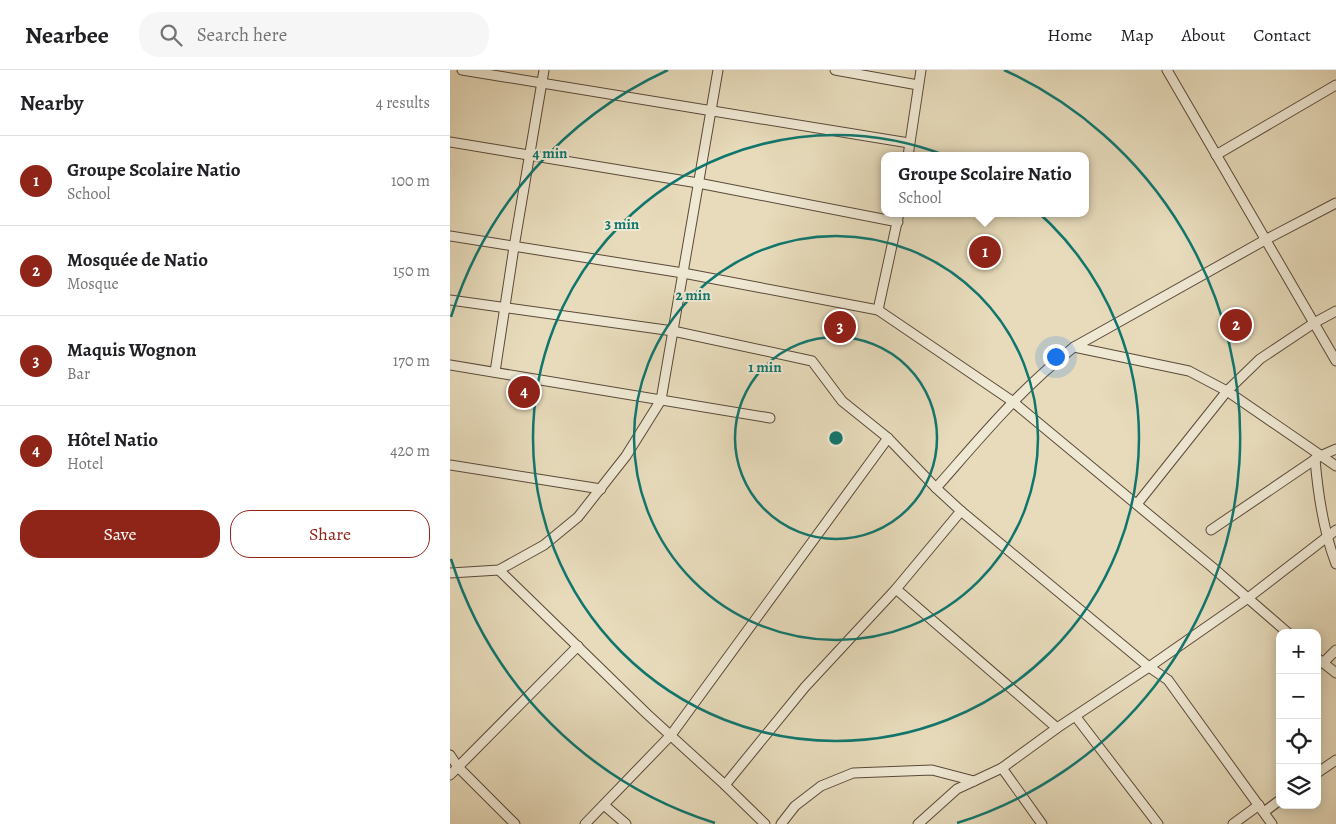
<!DOCTYPE html>
<html lang="en">
<head>
<meta charset="utf-8">
<style>
  :root { --surface:#fff; --page:#f6f6f6; --text:#202124; --muted:#757577; --line:#e0e0e0; --accent:#8f2418 }
  body { margin:0; font-family:Alegreya,serif; background:var(--page); color:var(--text) }
  .controls { position:absolute; right:15px; bottom:15px; display:grid; overflow:hidden; border-radius:10px; box-shadow:0 2px 12px #0003 }
  .controls button { width:45px; height:45px; display:grid; place-items:center; padding:0; border:0; border-bottom:1px solid var(--line); background:var(--surface); color:var(--text); font:25px sans-serif }
  .you { position:absolute; left:605px; top:286px; width:18px; height:18px; margin:-12px; border:4px solid #fff; border-radius:50%; background:#1a73e8; box-shadow:0 0 0 8px #1a73e833 }
  .badge { display:grid; place-items:center; width:32px; height:32px; border-radius:50%; background:var(--accent); color:#fff; font-size:16px; font-weight:700 }
  .pin { position:absolute; translate:-50% -50%; border:2px solid #fff; box-shadow:0 1px 5px #0006 }
  .popup { position:absolute; left:431px; top:82px; width:208px; height:65px; box-sizing:border-box; display:grid; place-content:center; border-radius:10px; background:var(--surface); filter:drop-shadow(0 1px 4px #0005); font-size:16px; white-space:nowrap; color:var(--muted) }
  .popup b { font-size:19px; color:var(--text) }
  .popup::after { content:''; position:absolute; left:50%; top:100%; margin-left:-10px; border:10px solid transparent; border-top-color:var(--surface) }
  .list { margin:0; padding:0; list-style:none }
  h2 { display:flex; justify-content:space-between; align-items:center; height:65px; margin:0; padding:0 20px; font-size:21px }
  h2 small { font-size:16px; font-weight:400; color:var(--muted) }
  .list li { display:grid; grid-template-columns:32px 1fr auto; gap:15px; align-items:center; box-sizing:border-box; height:90px; padding:0 20px; border-top:1px solid var(--line) }
  .list b { display:block; font-size:19px; white-space:nowrap }
  .list p { margin:0; font-size:16px; white-space:nowrap; color:var(--muted) }
  .list em { font-size:16px; font-style:normal; color:var(--muted) }
  .actions { display:flex; gap:10px; padding:15px 20px }
  .actions a { flex:1; padding:11px 0; border:1px solid var(--accent); border-radius:20px; text-align:center; font-size:18px; color:var(--accent) }
  .actions .main { background:var(--accent); color:#fff }
  .icon { flex:none; width:28px; height:28px; fill:none; stroke:currentColor; stroke-width:2; stroke-linecap:round; stroke-linejoin:round }
  .map { position:relative; flex:none; width:886px; height:754px; overflow:hidden }
  header { display:flex; align-items:center; gap:30px; box-sizing:border-box; height:70px; padding:0 25px; background:var(--surface); border-bottom:1px solid var(--line) }
  header strong { font-size:24px }
  nav { display:flex; gap:28px; margin-inline-start:auto; font-size:18px }
  .search { width:350px; height:45px; background:var(--page); display:flex; align-items:center; gap:12px; box-sizing:border-box; padding:0 18px; border-radius:20px; color:var(--muted); font-size:19px }
  main { display:flex }
  aside { flex:1; background:var(--surface) }
  .map>svg:first-child { display:block }
  .lines { fill:none; stroke-linecap:round; stroke-linejoin:round }
  .minor-casing { stroke:#5a4939; stroke-width:11 }
  .minor { stroke:#efe8d3; stroke-width:9 }
  .ring { fill:none; stroke:#0f766e; stroke-width:2.5 }
  .centre { fill:#0f766e; stroke:#efe8d3; stroke-width:2.5 }
  .ring-label { font-size:15px; text-anchor:middle; font-weight:bold; fill:#0f766e; stroke:#efe8d3; stroke-width:4; stroke-linejoin:round; paint-order:stroke }
</style>
</head>
<body>
<header>
<strong>Nearbee</strong>
<div class="search"><svg class="icon" aria-label="search" viewBox="0 0 24 24"><circle cx="10" cy="10" r="6"/><path d="M15 15l6 6"/></svg>Search here</div>
<nav><a>Home</a><a>Map</a><a>About</a><a>Contact</a></nav>
</header>
<main>
<aside>
<h2>Nearby<small>4 results</small></h2>
<ul class="list">
<li><span class="badge">1</span><div><b>Groupe Scolaire Natio</b><p>School</p></div><em>100 m</em></li>
<li><span class="badge">2</span><div><b>Mosquée de Natio</b><p>Mosque</p></div><em>150 m</em></li>
<li><span class="badge">3</span><div><b>Maquis Wognon</b><p>Bar</p></div><em>170 m</em></li>
<li><span class="badge">4</span><div><b>Hôtel Natio</b><p>Hotel</p></div><em>420 m</em></li>
</ul>
<div class="actions"><a class="main">Save</a><a>Share</a></div>
</aside>
<div class="map">
<svg width="886" height="754" viewBox="0 0 886 754">
  <rect width="100%" height="100%" fill="#e7dbbb"/>
  <filter id="stains"><feTurbulence type="fractalNoise" baseFrequency=".004" numOctaves="4"/><feColorMatrix values="0 0 0 0 .2 0 0 0 0 .09 0 0 0 0 .02 0 0 0 .5 -.17"/></filter>
  <radialGradient id="worn" r=".72"><stop offset=".6" stop-color="#630" stop-opacity="0"/><stop offset="1" stop-color="#630" stop-opacity=".3"/></radialGradient>
  <g class="lines">
    <defs>
      <g id="minor">
        <path d="M12,0L459,73"/>
        <path d="M385,0L468,15"/>
        <path d="M717,0L886,291"/>
        <path d="M0,72L248,113L448,152"/>
        <path d="M766,85L886,15"/>
        <path d="M458,86L471,0"/>
        <path d="M0,166L233,203L428,240L562,331L762,497L838,563"/>
        <path d="M0,230L223,261L362,291L392,331L438,368L486,418L511,441L699,597L718,610L822,754"/>
        <path d="M428,240L449,143"/>
        <path d="M624,277L739,301L777,321L886,396"/>
        <path d="M0,295L320,348"/>
        <path d="M45,302L64,177L94,0"/>
        <path d="M865,389C868,425 873,460 886,494"/>
        <path d="M0,395L151,419"/>
        <path d="M486,418C531,367 570,319 624,277L815,170L886,133"/>
        <path d="M687,434L777,321L810,289L864,253L886,241"/>
        <path d="M761,460L870,386L886,379"/>
        <path d="M49,500L197,644L275,715L315,754"/>
        <path d="M0,503L49,500L94,475L128,447L176,386L211,330L268,0"/>
        <path d="M446,519L607,658"/>
        <path d="M867,588L886,603"/>
        <path d="M873,593L886,580"/>
        <path d="M626,647L708,754"/>
        <path d="M0,685L8,697L65,754"/>
        <path d="M552,698L592,754"/>
        <path d="M867,703L886,690"/>
        <path d="M0,705L128,576"/>
        <path d="M275,715L355,617L446,519L511,441"/>
        <path d="M154,735L176,754"/>
        <path d="M814,742L830,730"/>
        <path d="M135,754L221,665L438,368"/>
        <path d="M331,754L345,736L371,716L403,703L482,700L524,711"/>
        <path d="M468,754L507,719L552,698L607,658L699,597L798,528L886,460"/>
        <path d="M783,754L809,735"/>
      </g>
    </defs>
    <use href="#minor" class="minor-casing"/>
    <use href="#minor" class="minor"/>
  </g>
  <g class="ring">
    <circle cx="386" cy="368" r="101"/>
    <circle cx="386" cy="368" r="202"/>
    <circle cx="386" cy="368" r="303"/>
    <path d="M265 753A404 404 0 0 1 1 489M1 247A404 404 0 0 1 218 0M554 0A404 404 0 0 1 507 753"/>
  </g>
  <circle cx="386" cy="368" r="8" class="centre"/>
  <g class="ring-label">
    <text x="100" y="88">4 min</text>
    <text x="172" y="159">3 min</text>
    <text x="243" y="230">2 min</text>
    <text x="315" y="302">1 min</text>
  </g>
  <rect width="100%" height="100%" filter="url(#stains)"/>
  <rect width="100%" height="100%" fill="url(#worn)"/>
</svg>
<div class="controls">
<button>+</button>
<button>−</button>
<button><svg class="icon" aria-label="locate" viewBox="0 0 24 24"><circle cx="12" cy="12" r="6"/><path d="M12 2v4M12 18v4M2 12h4M18 12h4"/></svg></button>
<button><svg class="icon" aria-label="layers" viewBox="0 0 24 24"><path d="M12 4l9 5-9 5-9-5zM3 14l9 5 9-5"/></svg></button>
</div>
<div class="you"></div>
<div class="pin badge" style="left:535px;top:182px">1</div>
<div class="popup"><b>Groupe Scolaire Natio</b>School</div>
<div class="pin badge" style="left:786px;top:255px">2</div>
<div class="pin badge" style="left:390px;top:257px">3</div>
<div class="pin badge" style="left:74px;top:322px">4</div>
</div>
</main>
</body>
</html>
